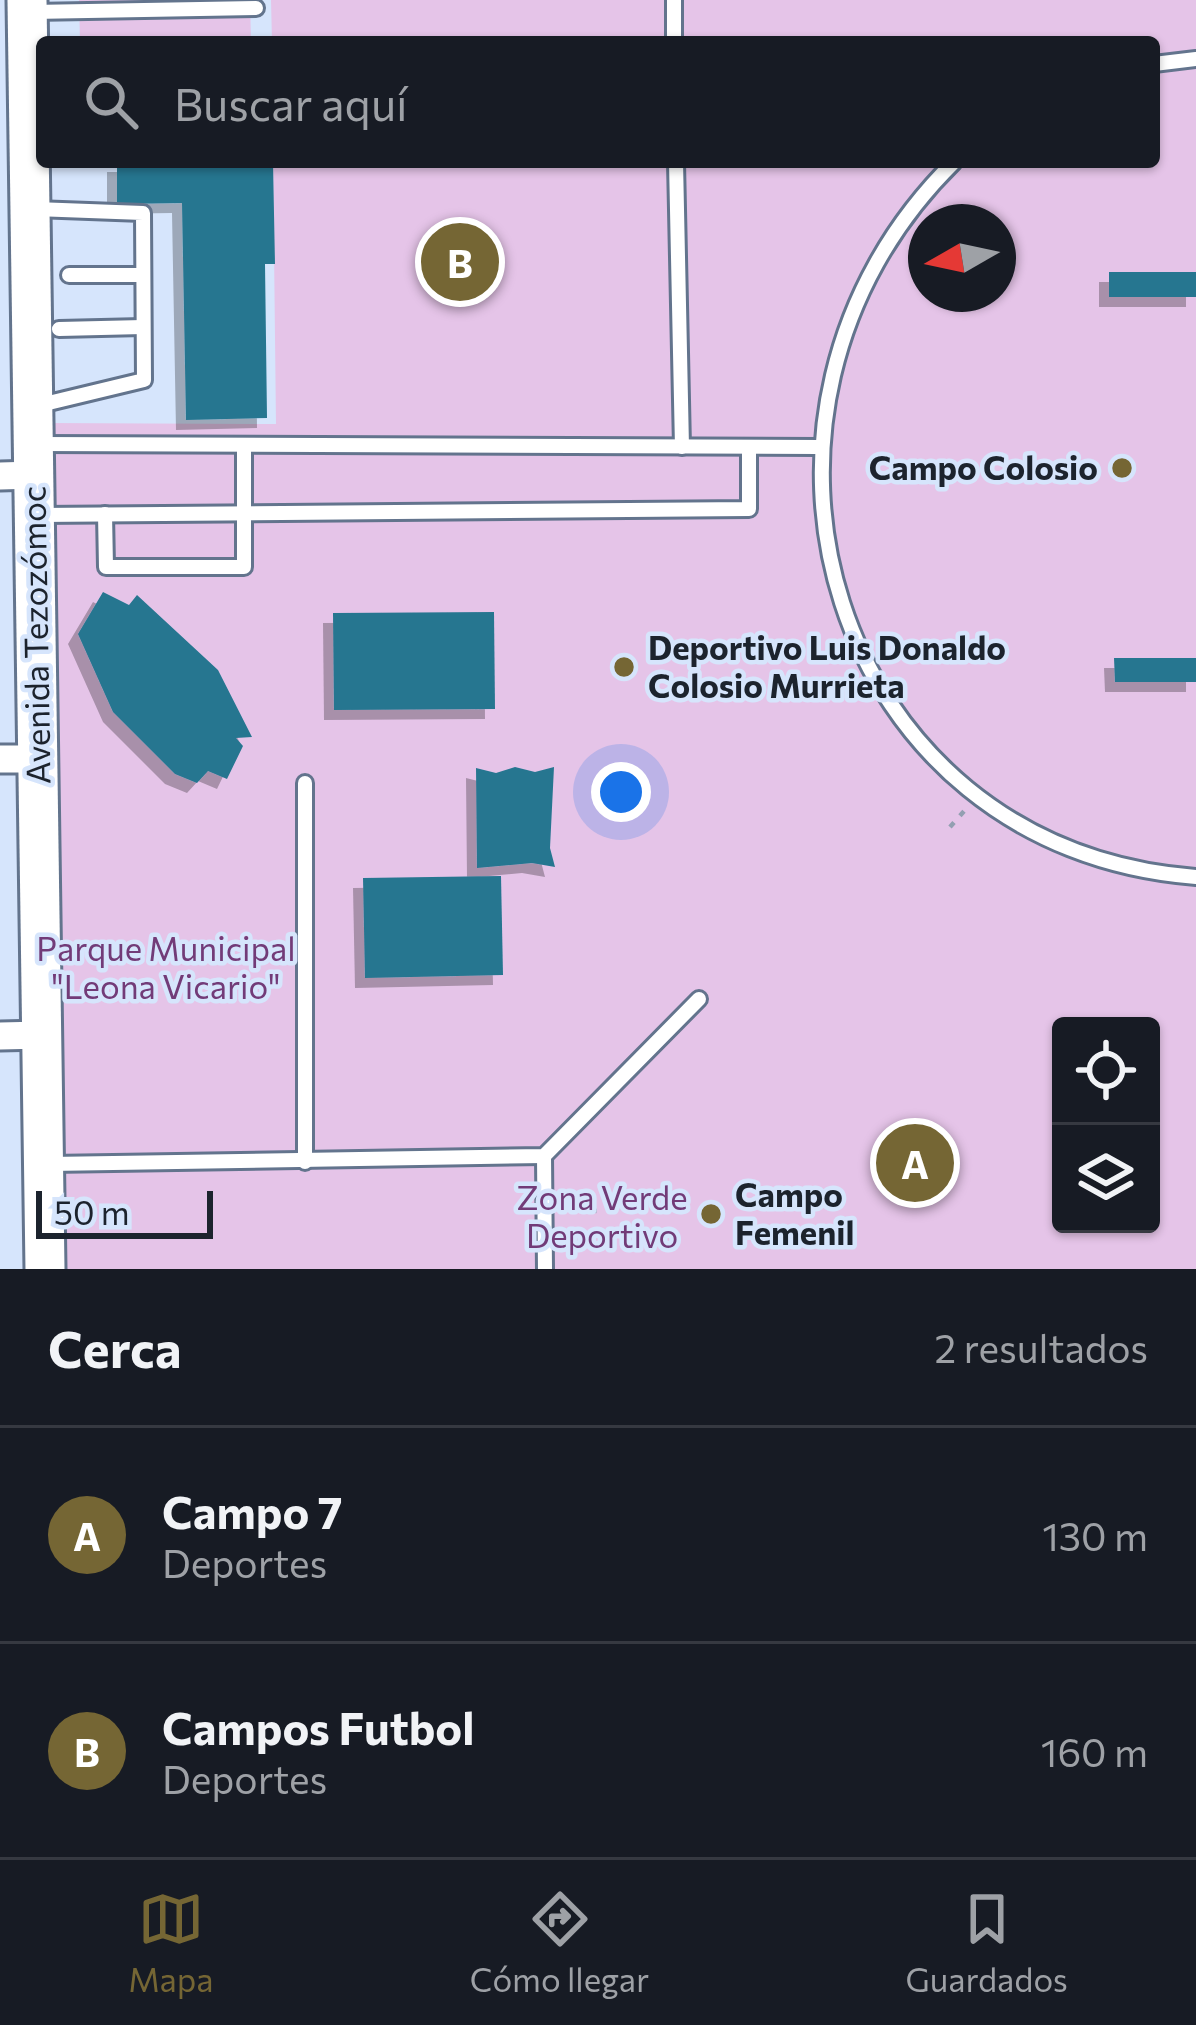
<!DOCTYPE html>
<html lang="es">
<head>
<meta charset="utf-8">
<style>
  :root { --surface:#171b24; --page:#20242c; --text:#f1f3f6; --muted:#9ea1a6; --line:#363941; --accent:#756634 }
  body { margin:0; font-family:Commissioner,sans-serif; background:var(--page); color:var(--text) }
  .controls { position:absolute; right:36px; bottom:36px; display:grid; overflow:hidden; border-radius:12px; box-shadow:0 3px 9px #0004 }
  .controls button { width:108px; height:108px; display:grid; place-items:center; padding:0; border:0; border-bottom:3px solid var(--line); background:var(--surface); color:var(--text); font:60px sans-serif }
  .compass { position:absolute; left:908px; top:204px; width:108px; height:108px; border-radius:50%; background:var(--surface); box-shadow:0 3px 9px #0004; rotate:261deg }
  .scale { position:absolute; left:36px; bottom:30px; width:177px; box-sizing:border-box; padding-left:12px; border:6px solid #1c232d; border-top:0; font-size:33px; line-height:42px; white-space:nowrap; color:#1c232d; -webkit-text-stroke:9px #d6e5fc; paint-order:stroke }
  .you { position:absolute; left:621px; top:792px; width:42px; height:42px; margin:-30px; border:9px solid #fff; border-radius:50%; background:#1a73e8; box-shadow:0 0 0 18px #1a73e833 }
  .badge { display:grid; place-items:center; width:78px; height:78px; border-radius:50%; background:var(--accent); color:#fff; font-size:39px; font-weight:700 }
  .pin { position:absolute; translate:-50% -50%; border:6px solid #fff; box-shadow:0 3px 12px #0006 }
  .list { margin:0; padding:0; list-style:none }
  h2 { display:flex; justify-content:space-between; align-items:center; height:156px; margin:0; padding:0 48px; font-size:51px }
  h2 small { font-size:39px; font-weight:400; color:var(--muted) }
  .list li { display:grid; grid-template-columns:78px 1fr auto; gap:36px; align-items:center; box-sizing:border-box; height:216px; padding:0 48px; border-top:3px solid var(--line) }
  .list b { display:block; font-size:45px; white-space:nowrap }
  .list p { margin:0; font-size:39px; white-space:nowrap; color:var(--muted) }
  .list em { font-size:39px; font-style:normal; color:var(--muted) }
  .icon { flex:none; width:66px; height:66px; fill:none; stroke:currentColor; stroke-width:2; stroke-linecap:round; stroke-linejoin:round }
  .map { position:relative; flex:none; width:1196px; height:1269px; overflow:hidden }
  .search { position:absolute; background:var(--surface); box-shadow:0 3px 9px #0004; left:36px; right:36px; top:36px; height:132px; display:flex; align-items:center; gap:30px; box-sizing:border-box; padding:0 42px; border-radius:12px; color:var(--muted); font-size:45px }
  .sheet { height:588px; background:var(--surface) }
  nav { display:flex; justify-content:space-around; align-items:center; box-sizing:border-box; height:168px; border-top:3px solid var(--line); background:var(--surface); font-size:33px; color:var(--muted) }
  nav a { display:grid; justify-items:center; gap:6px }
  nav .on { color:var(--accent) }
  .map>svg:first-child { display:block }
  .green { fill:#e5c4e8; fill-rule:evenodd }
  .building { fill:#277690; filter:url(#shadow) }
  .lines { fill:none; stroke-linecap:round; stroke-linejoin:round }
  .lane-casing { stroke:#63748d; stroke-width:20 }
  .street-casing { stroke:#63748d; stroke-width:33 }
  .secondary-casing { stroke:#63748d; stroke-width:45 }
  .path { stroke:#939fb1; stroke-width:4.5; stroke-dasharray:6 9; stroke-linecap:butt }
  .lane { stroke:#fff; stroke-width:14 }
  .street { stroke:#fff; stroke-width:27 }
  .secondary { stroke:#fff; stroke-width:39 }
  .poi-dot { fill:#756634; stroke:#d6e5fc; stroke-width:4.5 }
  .labels { text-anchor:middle; stroke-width:9; stroke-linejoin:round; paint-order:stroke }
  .poi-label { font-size:33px; font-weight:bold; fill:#1c232d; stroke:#d6e5fc; text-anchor:start }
  .street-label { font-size:33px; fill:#1c232d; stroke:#d6e5fc }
  .park-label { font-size:33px; fill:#723b78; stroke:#d6e5fc }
</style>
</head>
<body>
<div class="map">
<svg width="1196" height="1269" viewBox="0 0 1196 1269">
  <defs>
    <filter id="shadow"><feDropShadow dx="-10" dy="10" stdDeviation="0" flood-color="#0004"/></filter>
  </defs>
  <rect width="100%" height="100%" fill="#d6e5fc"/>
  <g class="green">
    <path d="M79,0H250L251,42H80Z"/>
    <path d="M271,0H1196V1269H63L46,423L276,424L273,162H1154V42H272ZM926,222H998V294H926ZM1061,1026H1151V1224H1061Z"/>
  </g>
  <g class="building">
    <path d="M117,162H273L275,264H265L267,418L186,420L182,203L117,204Z"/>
    <rect x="1109" y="272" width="87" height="25"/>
    <path d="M103,592L129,605L137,595L218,670L252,737L236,738L243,746L227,779L208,771L197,783L175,774L113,712L78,634Z"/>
    <path d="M494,612L495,709L334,710L333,613Z"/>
    <path d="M1114,658H1196V682H1115Z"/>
    <path d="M515,767L535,772L554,767L550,848L555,867L532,863L477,868L476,768L496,773Z"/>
    <path d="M501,876L503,975L365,978L363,878Z"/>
  </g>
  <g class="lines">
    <defs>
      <g id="lane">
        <path d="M674,0V42"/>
        <path d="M32,12L256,8"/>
        <path d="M1154,64L1196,59"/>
        <path d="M676,162L682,447"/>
        <path d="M954,162C700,412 829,849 1196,877"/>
        <path d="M35,209L143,213L144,380L36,406"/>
        <path d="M69,275H143"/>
        <path d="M59,329L143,327"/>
        <path d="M38,444L819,447"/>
        <path d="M105,514L106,567H244V445"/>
        <path d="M39,515L749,509V447"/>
        <path d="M305,783V1162"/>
        <path d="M544,1156L545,1269"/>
        <path d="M50,1164L544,1156L699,999"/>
      </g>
      <g id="street">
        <path d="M0,476L34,475"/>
        <path d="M0,759H38"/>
        <path d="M0,1036L42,1035"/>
      </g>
      <path id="secondary" d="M27,0L45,1269"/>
    </defs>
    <use href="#lane" class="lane-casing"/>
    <use href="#street" class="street-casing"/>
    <use href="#secondary" class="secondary-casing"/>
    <g class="path">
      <path d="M950,827L966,809"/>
      <path d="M561,1206L597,1211"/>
    </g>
    <use href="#lane" class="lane"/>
    <use href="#street" class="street"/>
    <use href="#secondary" class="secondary"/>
  </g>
  <g class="poi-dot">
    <circle cx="1122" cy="468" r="12"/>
    <circle cx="624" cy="667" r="12"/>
    <circle cx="711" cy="1214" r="12"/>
  </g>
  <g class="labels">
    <g class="poi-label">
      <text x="1098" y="480" text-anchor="end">Campo Colosio</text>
      <text x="648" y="660">Deportivo Luis Donaldo<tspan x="648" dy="38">Colosio Murrieta</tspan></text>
      <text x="735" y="1207">Campo<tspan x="735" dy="38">Femenil</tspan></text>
    </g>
    <g class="street-label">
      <text transform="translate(36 635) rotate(-91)" y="12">Avenida Tezozómoc</text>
    </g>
    <g class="park-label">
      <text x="166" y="961">Parque Municipal<tspan x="166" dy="38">"Leona Vicario"</tspan></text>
      <text x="602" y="1210">Zona Verde<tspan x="602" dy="38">Deportivo</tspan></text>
    </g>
  </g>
</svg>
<div class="controls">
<button><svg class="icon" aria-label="locate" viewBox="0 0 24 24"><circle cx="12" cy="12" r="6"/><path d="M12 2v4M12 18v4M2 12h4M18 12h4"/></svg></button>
<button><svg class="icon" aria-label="layers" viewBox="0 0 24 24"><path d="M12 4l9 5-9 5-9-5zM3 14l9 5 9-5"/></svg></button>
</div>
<svg class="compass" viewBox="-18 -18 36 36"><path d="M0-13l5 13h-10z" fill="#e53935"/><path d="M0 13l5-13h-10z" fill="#9ea1a6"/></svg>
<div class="scale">50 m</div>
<div class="you"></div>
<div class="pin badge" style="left:915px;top:1163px">A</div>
<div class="pin badge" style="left:460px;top:262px">B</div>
<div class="search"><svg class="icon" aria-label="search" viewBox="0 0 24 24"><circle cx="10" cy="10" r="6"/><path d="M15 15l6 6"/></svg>Buscar aquí</div>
</div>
<section class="sheet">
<h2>Cerca<small>2 resultados</small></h2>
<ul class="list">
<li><span class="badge">A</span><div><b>Campo 7</b><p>Deportes</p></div><em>130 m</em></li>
<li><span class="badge">B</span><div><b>Campos Futbol</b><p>Deportes</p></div><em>160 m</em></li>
</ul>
</section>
<nav>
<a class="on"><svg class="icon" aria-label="map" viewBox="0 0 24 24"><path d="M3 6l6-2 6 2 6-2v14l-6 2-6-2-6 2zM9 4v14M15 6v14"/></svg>Mapa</a>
<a><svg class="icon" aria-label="directions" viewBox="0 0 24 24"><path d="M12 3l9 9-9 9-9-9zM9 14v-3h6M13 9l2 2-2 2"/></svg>Cómo llegar</a>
<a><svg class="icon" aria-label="saved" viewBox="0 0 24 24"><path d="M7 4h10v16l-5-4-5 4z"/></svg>Guardados</a>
</nav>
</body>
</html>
